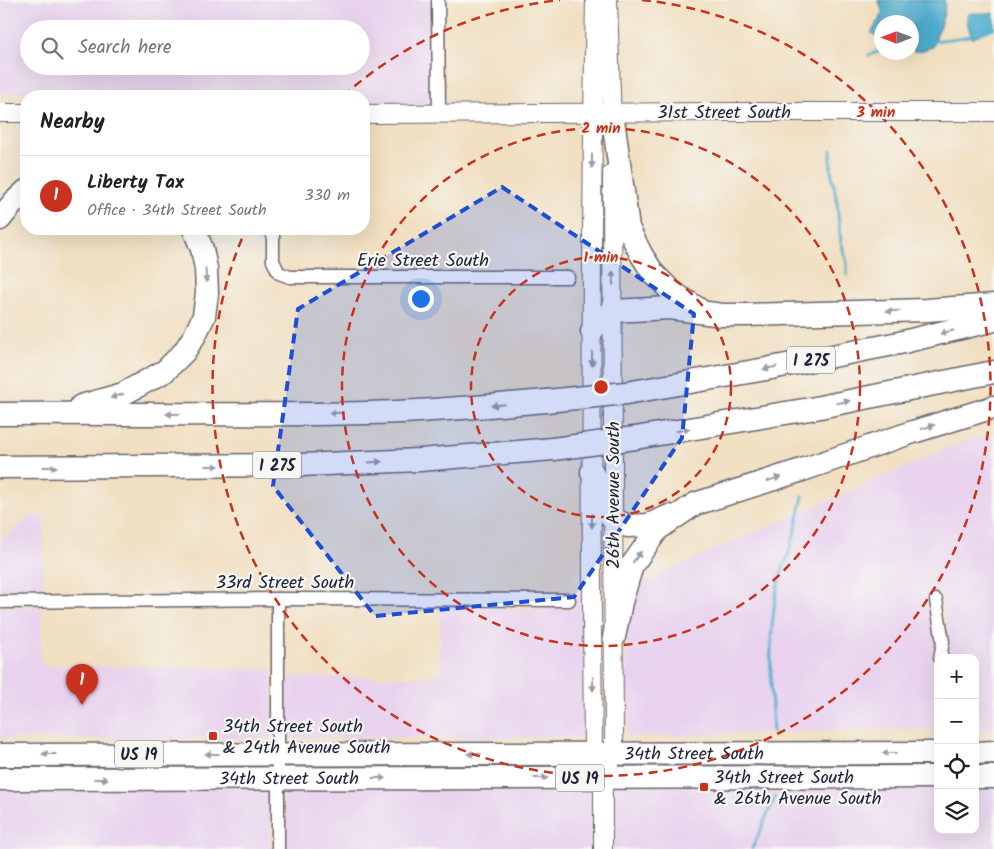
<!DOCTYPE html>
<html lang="en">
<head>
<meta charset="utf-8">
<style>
  :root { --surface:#fff; --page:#f6f6f6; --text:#202124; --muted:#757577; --line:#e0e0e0; --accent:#c8321e }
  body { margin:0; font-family:Kalam,sans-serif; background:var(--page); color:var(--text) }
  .controls { position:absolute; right:15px; bottom:15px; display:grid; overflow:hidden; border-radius:10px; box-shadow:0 5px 20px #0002 }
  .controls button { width:45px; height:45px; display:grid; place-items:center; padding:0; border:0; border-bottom:1px solid var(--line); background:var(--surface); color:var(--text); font:25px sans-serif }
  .compass { position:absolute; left:874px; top:15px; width:45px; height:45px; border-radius:50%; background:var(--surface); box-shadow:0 5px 20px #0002; rotate:270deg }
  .you { position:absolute; left:420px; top:298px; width:18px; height:18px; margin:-12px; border:4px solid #fff; border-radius:50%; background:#1a73e8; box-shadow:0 0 0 8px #1a73e833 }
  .badge { display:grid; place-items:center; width:32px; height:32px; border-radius:50%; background:var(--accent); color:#fff; font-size:16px; font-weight:700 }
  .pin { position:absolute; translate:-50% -41px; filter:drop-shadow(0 1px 2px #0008) }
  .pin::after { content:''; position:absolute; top:26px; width:18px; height:15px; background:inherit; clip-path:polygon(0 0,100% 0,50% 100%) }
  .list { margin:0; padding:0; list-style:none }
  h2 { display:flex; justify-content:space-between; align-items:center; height:65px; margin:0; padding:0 20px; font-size:21px }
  h2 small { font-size:16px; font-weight:400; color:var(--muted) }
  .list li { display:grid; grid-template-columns:32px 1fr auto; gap:15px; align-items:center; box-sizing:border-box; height:80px; padding:0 20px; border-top:1px solid var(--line) }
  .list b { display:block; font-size:19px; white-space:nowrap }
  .list p { margin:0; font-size:16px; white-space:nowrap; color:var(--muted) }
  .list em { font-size:16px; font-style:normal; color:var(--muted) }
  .icon { flex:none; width:28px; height:28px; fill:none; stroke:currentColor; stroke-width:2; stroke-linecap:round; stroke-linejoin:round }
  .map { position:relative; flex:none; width:994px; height:849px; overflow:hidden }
  .search { position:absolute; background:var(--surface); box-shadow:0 5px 20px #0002; left:20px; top:20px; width:350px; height:55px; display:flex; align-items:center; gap:12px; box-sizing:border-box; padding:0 18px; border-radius:28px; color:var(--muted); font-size:19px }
  .panel { position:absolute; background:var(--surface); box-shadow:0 5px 20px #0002; left:20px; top:90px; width:350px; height:145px; border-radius:20px }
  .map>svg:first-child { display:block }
  .built { fill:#e8d2ee; fill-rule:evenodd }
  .water { fill:#50adce; stroke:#396884 }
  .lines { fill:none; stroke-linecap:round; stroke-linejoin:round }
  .stream { stroke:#50adce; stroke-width:3 }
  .street-casing { stroke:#6a646a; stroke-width:15 }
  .secondary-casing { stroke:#6a646a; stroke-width:20 }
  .highway-casing { stroke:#6a646a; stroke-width:25 }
  .street { stroke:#fff; stroke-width:12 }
  .secondary { stroke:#fff; stroke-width:18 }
  .highway { stroke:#fff; stroke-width:22 }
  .highway-bridge-casing { stroke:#6a646a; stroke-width:25; stroke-linecap:butt }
  .highway-bridge { stroke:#fff; stroke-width:22 }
  .oneway { fill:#9c9ca7 }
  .marked { fill:#1d4ed8; fill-opacity:0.2; stroke:#1d4ed8; stroke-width:4; stroke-dasharray:10 6; stroke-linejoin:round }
  .ring { fill:none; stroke:#c8321e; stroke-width:2.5; stroke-dasharray:9 6 }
  .poi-dot { fill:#c8321e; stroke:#f6f6f2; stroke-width:2 }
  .labels { text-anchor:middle; stroke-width:4.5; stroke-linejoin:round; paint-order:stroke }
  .shield { fill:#f6f6f2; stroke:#626272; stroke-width:1 }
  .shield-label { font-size:16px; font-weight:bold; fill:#22223b }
  .street-label { font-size:18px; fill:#22223b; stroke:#f6f6f2 }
  .poi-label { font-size:18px; fill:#22223b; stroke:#f6f6f2; text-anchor:start }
  .centre { fill:#c8321e; stroke:#f6f6f2; stroke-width:2.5 }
  .ring-label { font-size:15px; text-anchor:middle; font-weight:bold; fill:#c8321e; stroke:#f6f6f2; stroke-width:4.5; stroke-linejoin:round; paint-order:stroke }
</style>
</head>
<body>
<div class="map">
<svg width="994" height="849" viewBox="0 0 994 849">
  <rect width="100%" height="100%" fill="#f6f6f2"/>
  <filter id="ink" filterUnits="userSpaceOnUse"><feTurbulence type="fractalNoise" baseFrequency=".02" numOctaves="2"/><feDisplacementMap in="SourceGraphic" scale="10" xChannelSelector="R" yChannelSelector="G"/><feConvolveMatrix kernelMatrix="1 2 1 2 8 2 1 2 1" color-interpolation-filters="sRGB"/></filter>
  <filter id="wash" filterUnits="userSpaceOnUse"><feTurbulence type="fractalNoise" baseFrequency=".0096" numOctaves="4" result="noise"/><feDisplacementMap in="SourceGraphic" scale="20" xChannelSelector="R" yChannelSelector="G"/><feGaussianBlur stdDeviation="1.12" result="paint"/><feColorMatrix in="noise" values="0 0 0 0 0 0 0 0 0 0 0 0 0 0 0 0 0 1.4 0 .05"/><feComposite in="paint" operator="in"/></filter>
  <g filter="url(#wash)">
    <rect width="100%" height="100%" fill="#f1dfc1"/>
    <g class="built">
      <path d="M0,0H432L433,105L364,106V96H238L237,93H0ZM29,29H361V66H29Z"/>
      <path d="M994,434V729H975V658H947L949,641L941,593L929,595L936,642L934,661V729H885L627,737L625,611L631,590L662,573L968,440Z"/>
      <path d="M31,516H44L42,595L0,596V540Z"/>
      <path d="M576,595H586L587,737L284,738L285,677H435L440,673V607L576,609Z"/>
      <path d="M42,606L40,665L272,669V738L0,739V607Z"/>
      <path d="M596,783L597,849H284V784Z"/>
      <path d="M609,783L938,785V830H975V785L994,786V849H610Z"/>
      <path d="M271,785V849H0V790Z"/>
    </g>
    <g class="water">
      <path d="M878,0H945L944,14L933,47L916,52L912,50V22H882L881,39L871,33L883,13Z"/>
      <path d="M971,13H994V29L987,30L972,39L967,22V15Z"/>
    </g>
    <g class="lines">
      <g class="stream">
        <path d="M931,41C953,39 974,37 994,28"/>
        <path d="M869,55L882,50"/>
        <path d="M831,150V170L837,202L841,242L847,263V275"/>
        <path d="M773,733C771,684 767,629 779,581C782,571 786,561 789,552C795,534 799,515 803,496"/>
        <path d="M752,849L775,797"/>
      </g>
    </g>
  </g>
  <g filter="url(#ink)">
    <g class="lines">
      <defs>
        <g id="street">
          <path d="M438,0L439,113"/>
          <path d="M273,229V261L279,273L290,277H568"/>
          <path d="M936,600L943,642L940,658"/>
          <path d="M0,602L278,599L569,600"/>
          <path d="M278,849V599"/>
        </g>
        <g id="secondary">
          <path d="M595,0C590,251 591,502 593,754L603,778V849"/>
          <path d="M608,0L612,124"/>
          <path d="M0,113H26"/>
          <path d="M364,114L723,112H994"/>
          <path d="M608,766L614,753L612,173"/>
        </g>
        <g id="highway">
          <path d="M612,112L628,228L641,254L653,273L672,292L697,308"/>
          <path d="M0,219L14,202L26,191"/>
          <path d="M592,331L599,320L613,311L670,308L722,315H746L927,310L994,305"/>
          <path d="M626,393L766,369L899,343L994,320"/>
          <path d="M81,406L123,394L165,371L184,352L195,335L204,316L207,293L206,269L202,249L194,229"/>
          <path d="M0,414C123,413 246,416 368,413C428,412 487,406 546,401"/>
          <path d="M635,438L810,409L994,372"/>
          <path d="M0,467L301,465L420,460L553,449"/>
          <path d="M592,472L605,508L613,519L628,526L648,525L669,516"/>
          <path d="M614,637L621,602L632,565L658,529L695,504L802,470L913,432L994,407"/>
          <path d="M975,753L994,752"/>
          <path id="s1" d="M0,755L938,753"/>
          <path d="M975,777H994"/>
          <path id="s2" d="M0,779L938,777"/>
        </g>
      </defs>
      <use href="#street" class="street-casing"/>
      <use href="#secondary" class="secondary-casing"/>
      <use href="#highway" class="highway-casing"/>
      <use href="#street" class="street"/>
      <use href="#secondary" class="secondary"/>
      <use href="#highway" class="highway"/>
      <defs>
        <g id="highway-bridge">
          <path d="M546,401L626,393"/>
          <path d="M553,449L635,438"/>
        </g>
      </defs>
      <use href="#highway-bridge" class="highway-bridge-casing"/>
      <use href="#highway-bridge" class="highway-bridge"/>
    </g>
    <defs><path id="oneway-solid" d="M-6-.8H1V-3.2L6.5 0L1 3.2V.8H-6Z" transform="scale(1.25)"/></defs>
    <g class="oneway">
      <use href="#oneway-solid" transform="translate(592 161) rotate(90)"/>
      <use href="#oneway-solid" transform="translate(206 276) rotate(86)"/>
      <use href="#oneway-solid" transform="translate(613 278) rotate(-90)"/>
      <use href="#oneway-solid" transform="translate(893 311) rotate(178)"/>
      <use href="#oneway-solid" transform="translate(947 332) rotate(166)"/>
      <use href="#oneway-solid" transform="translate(592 359) rotate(90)"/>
      <use href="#oneway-solid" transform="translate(770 368) rotate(169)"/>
      <use href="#oneway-solid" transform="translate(117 396) rotate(162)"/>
      <use href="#oneway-solid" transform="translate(843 402) rotate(-11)"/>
      <use href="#oneway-solid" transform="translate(498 405) rotate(175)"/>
      <use href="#oneway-solid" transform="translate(336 413) rotate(179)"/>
      <use href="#oneway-solid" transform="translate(173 414) rotate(-180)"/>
      <use href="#oneway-solid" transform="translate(928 427) rotate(-17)"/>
      <use href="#oneway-solid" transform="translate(683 430) rotate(-10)"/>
      <use href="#oneway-solid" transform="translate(375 462) rotate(-3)"/>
      <use href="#oneway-solid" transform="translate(212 466)"/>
      <use href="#oneway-solid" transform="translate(50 467)"/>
      <use href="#oneway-solid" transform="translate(774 479) rotate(-18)"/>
      <use href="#oneway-solid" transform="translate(592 521) rotate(90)"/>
      <use href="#oneway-solid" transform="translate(637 557) rotate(-52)"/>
      <use href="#oneway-solid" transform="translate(593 684) rotate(90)"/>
      <use href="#oneway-solid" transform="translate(889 753) rotate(180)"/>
      <use href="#oneway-solid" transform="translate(49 754) rotate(180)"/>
      <use href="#oneway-solid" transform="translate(212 754) rotate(180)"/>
      <use href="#oneway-solid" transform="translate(474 754) rotate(180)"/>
      <use href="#oneway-solid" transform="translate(379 778)"/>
      <use href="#oneway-solid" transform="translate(541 778)"/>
      <use href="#oneway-solid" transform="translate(101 779)"/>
    </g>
  </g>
  <path class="marked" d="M502,187L694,314L682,438L574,597L375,616L273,486L298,309Z"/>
  <g class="ring">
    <circle cx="601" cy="387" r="130"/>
    <circle cx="601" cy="387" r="259"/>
    <path d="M343 96A389 389 0 0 1 560 0M642 0A389 389 0 1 1 246 229"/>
  </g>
  <g class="poi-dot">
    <rect x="208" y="731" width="10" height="10" rx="2.5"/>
    <rect x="699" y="782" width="10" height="10" rx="2.5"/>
  </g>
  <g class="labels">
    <g class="shield">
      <rect x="787" y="346.5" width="48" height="27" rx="4"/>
      <rect x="253" y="451.5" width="48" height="27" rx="4"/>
      <rect x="115" y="740.5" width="48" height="27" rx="4"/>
      <rect x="556" y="764.5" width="48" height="27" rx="4"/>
    </g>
    <g class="shield-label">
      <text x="811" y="366">I 275</text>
      <text x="277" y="471">I 275</text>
      <text x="139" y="760">US 19</text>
      <text x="580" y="784">US 19</text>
    </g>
    <g class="street-label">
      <text x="724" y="118">31st Street South</text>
      <text x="423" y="266">Erie Street South</text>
      <text transform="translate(613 495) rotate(-90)" y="6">26th Avenue South</text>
      <text x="285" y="588">33rd Street South</text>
      <text dy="6" stroke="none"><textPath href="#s1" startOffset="694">34th Street South</textPath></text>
      <text dy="6" stroke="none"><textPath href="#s2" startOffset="289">34th Street South</textPath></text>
    </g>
    <g class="poi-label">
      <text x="223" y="732">34th Street South<tspan x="223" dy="21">&amp; 24th Avenue South</tspan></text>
      <text x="714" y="783">34th Street South<tspan x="714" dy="21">&amp; 26th Avenue South</tspan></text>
    </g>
  </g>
  <circle cx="601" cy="387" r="8" class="centre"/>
  <g class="ring-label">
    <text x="876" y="117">3 min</text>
    <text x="601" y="133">2 min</text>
    <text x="601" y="262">1 min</text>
  </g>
</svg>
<div class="controls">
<button>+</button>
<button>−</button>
<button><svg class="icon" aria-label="locate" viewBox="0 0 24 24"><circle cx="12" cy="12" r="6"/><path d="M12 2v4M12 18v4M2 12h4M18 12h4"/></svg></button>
<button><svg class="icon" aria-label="layers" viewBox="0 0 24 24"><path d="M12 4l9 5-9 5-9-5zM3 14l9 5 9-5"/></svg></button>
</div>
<svg class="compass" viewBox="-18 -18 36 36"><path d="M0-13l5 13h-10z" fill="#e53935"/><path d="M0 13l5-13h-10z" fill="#757577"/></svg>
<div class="you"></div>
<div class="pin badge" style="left:82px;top:705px">1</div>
<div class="search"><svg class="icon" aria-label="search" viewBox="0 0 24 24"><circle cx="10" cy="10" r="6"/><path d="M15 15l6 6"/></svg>Search here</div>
<section class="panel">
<h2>Nearby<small></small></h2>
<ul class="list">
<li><span class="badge">1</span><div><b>Liberty Tax</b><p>Office · 34th Street South</p></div><em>330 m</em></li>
</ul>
</section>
</div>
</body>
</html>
